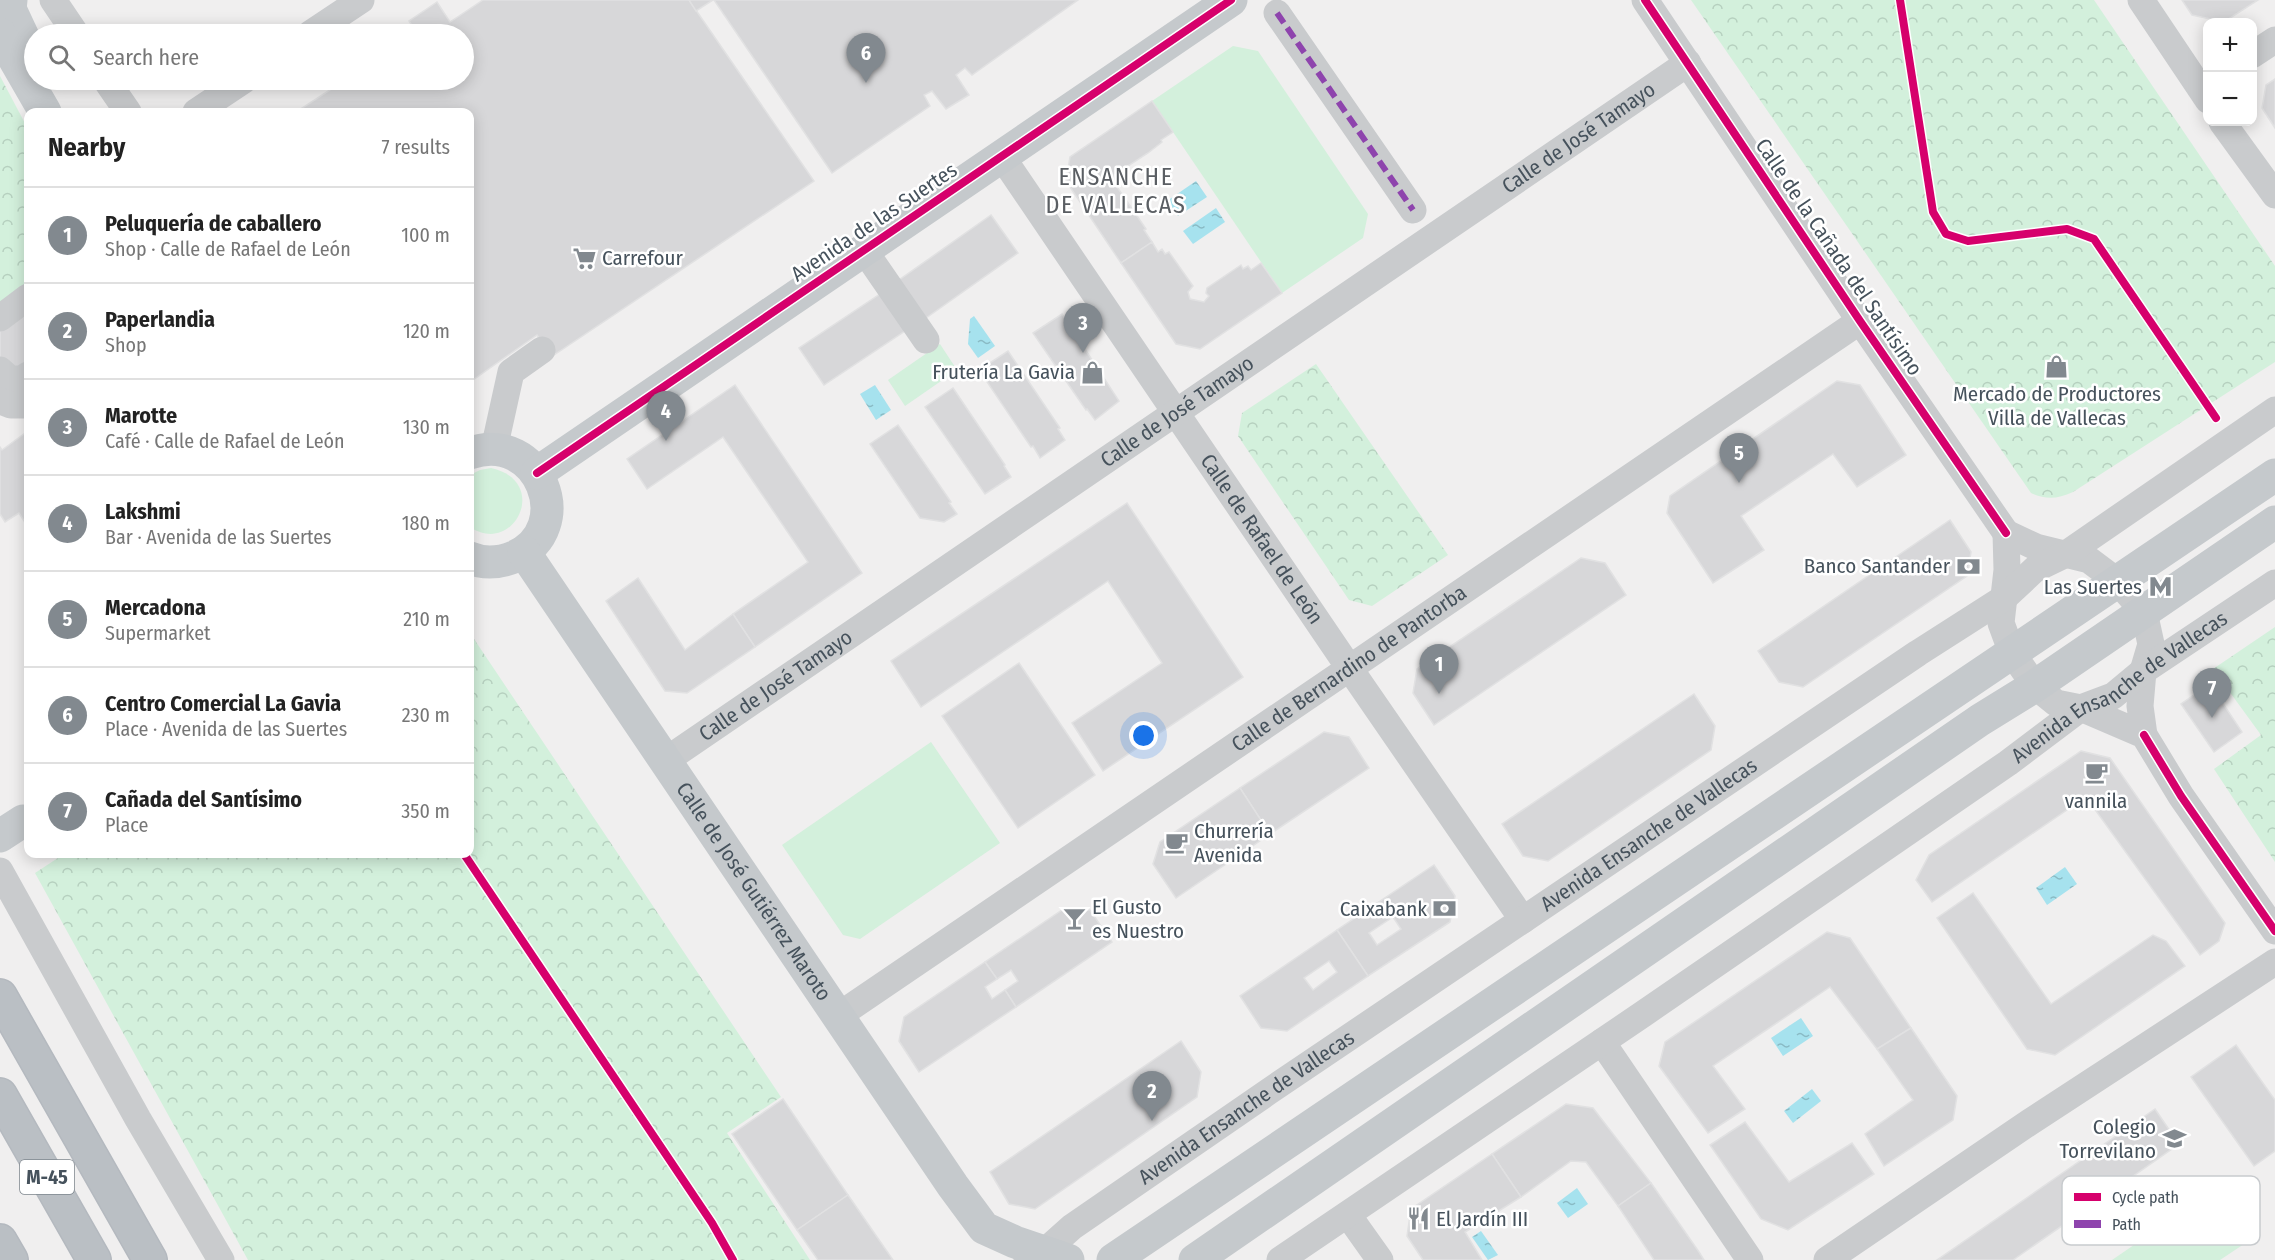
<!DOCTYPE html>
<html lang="en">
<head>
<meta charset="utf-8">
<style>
  :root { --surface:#fff; --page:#f2f2f2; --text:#222; --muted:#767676; --line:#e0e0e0; --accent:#82898f }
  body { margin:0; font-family:"Fira Sans Condensed",sans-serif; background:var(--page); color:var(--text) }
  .controls { position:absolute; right:18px; top:18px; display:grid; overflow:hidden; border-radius:12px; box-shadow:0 3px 15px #0003 }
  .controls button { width:54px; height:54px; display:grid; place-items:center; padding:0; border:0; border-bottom:2px solid var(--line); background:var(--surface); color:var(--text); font:30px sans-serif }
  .you { position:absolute; left:1144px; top:736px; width:21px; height:21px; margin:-15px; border:4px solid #fff; border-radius:50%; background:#1a73e8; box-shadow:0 0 0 9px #1a73e833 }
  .badge { display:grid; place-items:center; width:39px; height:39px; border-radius:50%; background:var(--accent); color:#fff; font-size:20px; font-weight:700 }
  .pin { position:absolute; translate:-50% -50px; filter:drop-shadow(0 2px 3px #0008) }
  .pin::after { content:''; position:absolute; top:32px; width:21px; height:18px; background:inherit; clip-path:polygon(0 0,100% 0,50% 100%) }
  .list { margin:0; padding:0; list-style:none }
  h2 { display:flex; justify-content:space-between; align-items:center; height:78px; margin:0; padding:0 24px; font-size:26px }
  h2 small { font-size:20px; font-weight:400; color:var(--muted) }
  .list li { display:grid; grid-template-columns:39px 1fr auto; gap:18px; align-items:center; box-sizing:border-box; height:96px; padding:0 24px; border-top:2px solid var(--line) }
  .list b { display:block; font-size:22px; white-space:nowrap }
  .list p { margin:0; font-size:20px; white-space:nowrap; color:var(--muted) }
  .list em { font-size:20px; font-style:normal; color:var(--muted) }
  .icon { flex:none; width:33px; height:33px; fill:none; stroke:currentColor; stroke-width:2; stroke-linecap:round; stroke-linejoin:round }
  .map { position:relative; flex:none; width:2275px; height:1260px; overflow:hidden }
  .search { position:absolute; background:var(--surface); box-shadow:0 3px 15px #0003; left:24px; top:24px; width:450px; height:66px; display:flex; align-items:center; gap:15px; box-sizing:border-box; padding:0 21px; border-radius:33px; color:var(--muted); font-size:22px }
  .panel { position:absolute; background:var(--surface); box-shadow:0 3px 15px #0003; left:24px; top:108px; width:450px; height:750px; border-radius:12px }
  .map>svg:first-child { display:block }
  .green { fill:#d3f0dc }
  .park { fill:url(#park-crowns) }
  .water { fill:url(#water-ripples) }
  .building { fill:#d7d7d9; stroke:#e1e1e2; stroke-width:1.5; fill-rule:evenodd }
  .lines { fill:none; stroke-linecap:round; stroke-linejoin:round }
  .highway-casing { stroke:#b4b9bf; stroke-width:36 }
  .minor { stroke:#c9cbcd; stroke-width:27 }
  .major { stroke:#c5c9cc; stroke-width:33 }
  .highway { stroke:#babfc4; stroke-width:33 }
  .major-bridge { stroke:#c5c9cc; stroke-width:33 }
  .quiet { stroke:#8e44ad; stroke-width:6; stroke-dasharray:12 6; stroke-linecap:butt }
  .cycleway-casing { stroke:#fff; stroke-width:11 }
  .cycleway { stroke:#d6006c; stroke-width:8 }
  .labels { text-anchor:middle; stroke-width:5; stroke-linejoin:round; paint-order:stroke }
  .shield { fill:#fff; stroke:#7e868d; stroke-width:1.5 }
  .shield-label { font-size:20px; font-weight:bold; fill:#46525c }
  .street-label { font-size:21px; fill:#46525c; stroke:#fff }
  .poi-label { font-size:21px; fill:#46525c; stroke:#fff; text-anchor:end }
  .quarter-label { font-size:24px; letter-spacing:1.5px; fill:#5a5e63; stroke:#fff }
  .key { fill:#fff; stroke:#c8cbce; stroke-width:1.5 }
  .key-label { font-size:16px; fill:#46525c }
</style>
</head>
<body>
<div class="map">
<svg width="2275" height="1260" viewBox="0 0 2275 1260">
  <defs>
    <pattern id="park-crowns" width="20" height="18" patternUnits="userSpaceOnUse" patternTransform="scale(1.5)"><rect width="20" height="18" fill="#d3f0dc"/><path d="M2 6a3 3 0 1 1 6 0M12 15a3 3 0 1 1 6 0" fill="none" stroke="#b6d0bf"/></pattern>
    <pattern id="water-ripples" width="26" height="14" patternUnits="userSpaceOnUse" patternTransform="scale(1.5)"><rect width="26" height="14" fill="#a6e2ee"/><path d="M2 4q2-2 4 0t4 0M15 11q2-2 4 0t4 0" fill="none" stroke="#89bac4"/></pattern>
  </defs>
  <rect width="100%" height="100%" fill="#f0efef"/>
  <g class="green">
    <path d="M1233,46L1258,51L1368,214L1363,238L1282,293L1152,101Z"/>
    <path d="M940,344L957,370L905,406L888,380Z"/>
    <path d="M491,468C551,481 514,557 470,527V475L480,470Z"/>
    <path d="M931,742L1000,843L860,939L843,935L782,845Z"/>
    <path d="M2210,1193L2244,1244L2220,1260H2112Z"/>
  </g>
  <g class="park">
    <path d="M1691,0H2094L2275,266V362L2073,492C2057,499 2047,500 2031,493Z"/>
    <path d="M0,76L28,129V289L0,308Z"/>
    <path d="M1316,364L1448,555L1372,606L1349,600L1238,436L1242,413Z"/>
    <path d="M2275,627V862L2214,769L2261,735L2213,669Z"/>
    <path d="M470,633L781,1097L727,1133L810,1260H248L35,873L64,854H470Z"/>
  </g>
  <g class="water">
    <path d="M1196,181L1207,197L1178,216L1167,201Z"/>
    <path d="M1216,208L1225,222L1193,244L1183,231Z"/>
    <path d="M974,316L995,346L978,358L968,344L970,319Z"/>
    <path d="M875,385L891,410L876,420L860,394Z"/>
    <path d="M2065,867L2077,884L2047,905L2036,888Z"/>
    <path d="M1801,1018L1813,1036L1783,1056L1771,1038Z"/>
    <path d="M1812,1089L1821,1101L1793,1123L1784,1111Z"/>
    <path d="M1577,1188L1588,1204L1568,1218L1557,1203Z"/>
    <path d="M1481,1231L1498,1255L1488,1260L1472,1237Z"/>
  </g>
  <g class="building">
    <path d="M483,0H689L814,181L551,357L537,335L470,382V112H296L345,80H464V34H413L416,32L409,21L437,2L450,22Z"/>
    <path d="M689,0H713L696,11Z"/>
    <path d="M714,0H1078L972,75L965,68L956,75L969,95L946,109L932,91L924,95L930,106L832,173Z"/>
    <path d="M2182,0H2258L2224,22L2192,15Z"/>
    <path d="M2275,79V128L2262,108L2266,85Z"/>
    <path d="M1152,101L1173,132L1161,140L1162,142L1148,153L1114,175L1118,182L1115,184L1146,229L1144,230L1152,242L1121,263L1066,181L1070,157Z"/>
    <path d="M991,215L1018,253L926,318L899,280Z"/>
    <path d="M1152,242L1158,252L1162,249L1165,254L1169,252L1193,286L1188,292L1190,299L1204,302L1209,296L1206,293L1207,288L1241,265L1243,269L1248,266L1251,270L1261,263L1282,293L1200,349L1176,344L1121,263Z"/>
    <path d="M880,294L905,331L824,385L799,348Z"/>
    <path d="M28,307V363L19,371L0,358V328Z"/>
    <path d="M1062,314L1119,401L1095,420L1087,409L1086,410L1033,333Z"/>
    <path d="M1008,351L1060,428L1058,429L1065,440L1040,458L1033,446L1031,447L979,370Z"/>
    <path d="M1837,381L1860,385L1906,455L1857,487L1833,454L1741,516L1764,550L1713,583L1667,513L1670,496Z"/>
    <path d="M735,385L862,573L755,647L733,614L808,562L723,437L647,489L627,459Z"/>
    <path d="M953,388L1005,465L1004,466L1011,477L985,494L925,407Z"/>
    <path d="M898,425L951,502L949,503L957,514L944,522L920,518L870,444Z"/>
    <path d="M28,431V522L26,524L19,513L5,522L0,514V447L2,450Z"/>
    <path d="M1127,503L1243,677L1103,771L1072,723L1162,663L1108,581L921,707L891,661Z"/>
    <path d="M1950,520L1971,552L1967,576L1803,687L1779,682L1758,651Z"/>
    <path d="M1581,558L1605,563L1626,595L1434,725L1413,693L1417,669Z"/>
    <path d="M638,578L685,650L733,614L755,647L687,693L665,691L606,601Z"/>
    <path d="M1019,663L1095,775L1018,828L942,716Z"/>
    <path d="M2210,684L2242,732L2214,752L2181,704Z"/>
    <path d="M1694,694L1715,726L1711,750L1548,861L1523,856L1502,824Z"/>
    <path d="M1324,732L1349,737L1369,768L1270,834L1240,788Z"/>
    <path d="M2081,751L2110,758L2225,923L2219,941L2200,955L2086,797L1932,902L1916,880L1929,855Z"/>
    <path d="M1240,788L1270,834L1176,898L1153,864L1160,842Z"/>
    <path d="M1434,865L1455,896L1450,922L1368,976L1337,930ZM1393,917L1401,929L1377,945L1369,933Z"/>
    <path d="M1973,893L2051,1004L2153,935L2166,941L2185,966L2055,1055L2027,1049L1937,918Z"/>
    <path d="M1062,910H1090L1112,942L1016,1007L1005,990L1018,981L1011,970L997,979L985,962Z"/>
    <path d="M1337,930L1368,976L1287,1031L1261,1028L1240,996ZM1329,961L1337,972L1313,990L1304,978Z"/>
    <path d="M1827,932L1850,938L1911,1028L1877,1049L1830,987L1713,1066L1745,1109L1708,1133L1659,1066L1665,1042Z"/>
    <path d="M985,962L997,979L985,987L992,999L1005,990L1016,1007L919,1072L899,1041L904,1017Z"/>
    <path d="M1911,1028L1957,1096L1953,1120L1884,1166L1865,1134L1913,1100L1877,1049Z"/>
    <path d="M1181,1041L1201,1072L1197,1097L1035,1209L1009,1204L990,1172Z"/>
    <path d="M2236,1045L2275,1100V1151L2254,1166L2191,1077Z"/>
    <path d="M783,1099L848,1195L797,1230L732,1134Z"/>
    <path d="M1566,1104L1593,1108L1651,1183L1618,1206L1586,1162L1571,1161L1521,1197L1492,1154Z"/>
    <path d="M2155,1109L2179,1144L2013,1260H1937Z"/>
    <path d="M1745,1122L1789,1182L1852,1143L1874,1174L1788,1230L1761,1219L1710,1145Z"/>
    <path d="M1492,1154L1521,1197L1465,1232L1482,1260H1423L1407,1236L1411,1209Z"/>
    <path d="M1651,1183L1699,1252L1704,1260H1654L1618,1206Z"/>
    <path d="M848,1195L877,1237L893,1260H818L797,1230Z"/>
  </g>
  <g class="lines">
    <defs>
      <g id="highway">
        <path d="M0,996L150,1260"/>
        <path d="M0,1095L94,1260"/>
        <path d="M0,1241L11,1260"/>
      </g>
    </defs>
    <use href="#highway" class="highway-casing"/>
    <g class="minor">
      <path d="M53,0L76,34"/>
      <path d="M1645,0L1860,321L2006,533"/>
      <path d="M2141,0L2208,100"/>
      <path d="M1277,13L1413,210"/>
      <path d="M310,34L361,0"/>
      <path d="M2252,55L2275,40"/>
      <path d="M106,80L128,112"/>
      <path d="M196,112L244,80"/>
      <path d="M2222,122L2275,195"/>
      <path id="s1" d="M1002,157L1350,669L1523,920"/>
      <path d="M864,250L926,340"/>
      <path d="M0,318L28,297"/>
      <path d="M0,370L10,379H22L28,375"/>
      <path d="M0,401L11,405H28"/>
      <path d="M494,449L511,372L542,350"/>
      <path d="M2144,735L2081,708L2056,703L2035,686L2012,653L2001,623L2007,570L2006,533L2036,547L2089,560L2117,581L2144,612L2151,644L2143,671L2140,706L2144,735L2181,796L2275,931"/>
      <path id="s2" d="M665,761L1688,63"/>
      <path d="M0,871L138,1119L221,1260"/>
      <path id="s3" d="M838,1016L1860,321"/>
      <path d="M1602,1042L1750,1260"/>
      <path d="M1348,1215L1380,1260"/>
      <path id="s4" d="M1027,1258L1044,1252L1072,1227L1268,1092L1918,653L2004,598L2035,569L2066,554L2275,410"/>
      <path id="s5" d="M1280,1260L1643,1014L2008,763L2081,708L2113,696L2143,671L2275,583"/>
      <path d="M1827,1260L2030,1122L2275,962"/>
    </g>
    <g class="major">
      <path d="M11,0L10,9L32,56"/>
      <path d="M0,34L45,112"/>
      <path d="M470,453C539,429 579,528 514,557C499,563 484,564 470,558"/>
      <path d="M537,473L1231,0"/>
      <path id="s6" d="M524,552L953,1186L984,1228L1015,1242L1068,1260"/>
      <path d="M1113,1260L2275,475"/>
      <path d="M1195,1260L1980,720L2035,686L2275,522"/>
    </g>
    <use href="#highway" class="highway"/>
    <path class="major-bridge" d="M0,836L23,821"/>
    <path class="quiet" d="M1277,13L1413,210"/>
    <defs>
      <g id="cycleway">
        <path d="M1645,0L1860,321L2006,533"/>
        <path d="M1900,0L1933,212L1946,234L1968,241L2067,229L2094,239L2216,418"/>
        <path d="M537,473L1231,0"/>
        <path d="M2144,735L2181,796L2275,931"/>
        <path d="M464,854L712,1223L733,1260"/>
      </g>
    </defs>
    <use href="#cycleway" class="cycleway-casing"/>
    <use href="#cycleway" class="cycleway"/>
  </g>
  <defs>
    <symbol id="supermarket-bare" viewBox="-9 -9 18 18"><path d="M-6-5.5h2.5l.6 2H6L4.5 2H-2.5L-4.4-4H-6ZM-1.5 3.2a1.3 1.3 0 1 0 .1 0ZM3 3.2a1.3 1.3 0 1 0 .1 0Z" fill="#82898f" stroke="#fff" stroke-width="2.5" paint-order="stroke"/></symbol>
    <symbol id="shop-bare" viewBox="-9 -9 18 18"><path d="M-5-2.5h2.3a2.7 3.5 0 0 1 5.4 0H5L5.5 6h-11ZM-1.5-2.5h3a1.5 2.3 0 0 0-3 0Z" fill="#82898f" stroke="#fff" stroke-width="2.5" paint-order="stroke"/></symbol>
    <symbol id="bank-bare" viewBox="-9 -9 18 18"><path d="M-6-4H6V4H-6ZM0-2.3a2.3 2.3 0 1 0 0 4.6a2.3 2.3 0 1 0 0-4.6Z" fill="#82898f" stroke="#fff" stroke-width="2.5" paint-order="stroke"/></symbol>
    <symbol id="metro-bare" viewBox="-9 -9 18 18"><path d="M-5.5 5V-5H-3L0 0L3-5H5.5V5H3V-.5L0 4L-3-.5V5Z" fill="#82898f" stroke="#fff" stroke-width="2.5" paint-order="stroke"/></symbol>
    <symbol id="cafe-bare" viewBox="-9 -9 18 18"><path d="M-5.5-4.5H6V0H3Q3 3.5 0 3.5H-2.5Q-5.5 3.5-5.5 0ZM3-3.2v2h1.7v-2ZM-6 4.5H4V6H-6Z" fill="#82898f" stroke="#fff" stroke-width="2.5" paint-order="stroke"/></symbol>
    <symbol id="bar-bare" viewBox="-9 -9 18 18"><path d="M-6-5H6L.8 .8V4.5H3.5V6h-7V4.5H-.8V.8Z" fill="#82898f" stroke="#fff" stroke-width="2.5" paint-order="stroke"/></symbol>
    <symbol id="school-bare" viewBox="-9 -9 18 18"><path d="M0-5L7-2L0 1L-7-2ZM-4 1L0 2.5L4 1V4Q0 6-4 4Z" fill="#82898f" stroke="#fff" stroke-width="2.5" paint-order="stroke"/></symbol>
    <symbol id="restaurant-bare" viewBox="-9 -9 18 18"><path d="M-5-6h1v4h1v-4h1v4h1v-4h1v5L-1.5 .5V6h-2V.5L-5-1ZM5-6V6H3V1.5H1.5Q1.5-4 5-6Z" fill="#82898f" stroke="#fff" stroke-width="2.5" paint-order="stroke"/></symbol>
  </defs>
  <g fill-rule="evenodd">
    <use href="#supermarket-bare" x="568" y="242" width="33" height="33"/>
    <use href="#shop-bare" x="2040" y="350" width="33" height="33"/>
    <use href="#shop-bare" x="1076" y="356" width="33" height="33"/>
    <use href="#bank-bare" x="1952" y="550" width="33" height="33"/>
    <use href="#metro-bare" x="2144" y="570" width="33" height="33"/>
    <use href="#cafe-bare" x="2080" y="756" width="33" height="33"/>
    <use href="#cafe-bare" x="1160" y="826" width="33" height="33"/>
    <use href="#bank-bare" x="1428" y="892" width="33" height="33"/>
    <use href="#bar-bare" x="1058" y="902" width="33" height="33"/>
    <use href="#school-bare" x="2158" y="1122" width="33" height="33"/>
    <use href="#restaurant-bare" x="1402" y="1202" width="33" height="33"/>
  </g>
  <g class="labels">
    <rect class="shield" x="20" y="1160" width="54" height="34" rx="4.5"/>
    <g class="shield-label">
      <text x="47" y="1184">M-45</text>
    </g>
    <g class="street-label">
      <text dy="7" stroke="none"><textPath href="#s2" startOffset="1106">Calle de José Tamayo</textPath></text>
      <text transform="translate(874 222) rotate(-34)" y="7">Avenida de las Suertes</text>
      <text transform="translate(1839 257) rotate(56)" y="7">Calle de la Cañada del Santísimo</text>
      <text dy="7" stroke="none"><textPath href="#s2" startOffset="620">Calle de José Tamayo</textPath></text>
      <text dy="7" stroke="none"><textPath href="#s1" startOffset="462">Calle de Rafael de León</textPath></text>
      <text dy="7" stroke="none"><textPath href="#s3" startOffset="618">Calle de Bernardino de Pantorba</textPath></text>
      <text dy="7" stroke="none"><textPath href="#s2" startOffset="134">Calle de José Tamayo</textPath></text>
      <text dy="7" stroke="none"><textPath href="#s5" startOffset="1017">Avenida Ensanche de Vallecas</textPath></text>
      <text dy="7" stroke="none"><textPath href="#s4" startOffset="753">Avenida Ensanche de Vallecas</textPath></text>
      <text dy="7" stroke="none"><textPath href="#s6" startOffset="410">Calle de José Gutiérrez Maroto</textPath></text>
      <text dy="7" stroke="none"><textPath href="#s4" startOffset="267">Avenida Ensanche de Vallecas</textPath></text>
    </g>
    <g class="poi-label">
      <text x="602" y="265" text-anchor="start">Carrefour</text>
      <text x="1075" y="379">Frutería La Gavia</text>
      <text x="2057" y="401" text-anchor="middle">Mercado de Productores<tspan x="2057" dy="24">Villa de Vallecas</tspan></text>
      <text x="1950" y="573">Banco Santander</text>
      <text x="2142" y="594">Las Suertes</text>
      <text x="2096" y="808" text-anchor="middle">vannila</text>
      <text x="1194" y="838" text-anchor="start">Churrería<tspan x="1194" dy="24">Avenida</tspan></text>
      <text x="1092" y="914" text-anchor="start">El Gusto<tspan x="1092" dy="24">es Nuestro</tspan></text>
      <text x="1427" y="916">Caixabank</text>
      <text x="2156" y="1134">Colegio<tspan x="2156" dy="24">Torrevilano</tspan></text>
      <text x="1436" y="1226" text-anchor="start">El Jardín III</text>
    </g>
    <g class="quarter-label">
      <text x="1116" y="185">ENSANCHE<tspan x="1116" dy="28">DE VALLECAS</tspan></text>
    </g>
  </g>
  <rect x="2062" y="1176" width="198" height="69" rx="9" class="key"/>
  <rect x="2074" y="1193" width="27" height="8" fill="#d6006c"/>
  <rect x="2074" y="1220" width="27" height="8" fill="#8e44ad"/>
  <g class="key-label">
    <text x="2112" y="1203">Cycle path</text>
    <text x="2112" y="1230">Path</text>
  </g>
</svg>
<div class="controls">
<button>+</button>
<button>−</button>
</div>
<div class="you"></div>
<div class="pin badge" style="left:1439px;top:694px">1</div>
<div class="pin badge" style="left:1152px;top:1121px">2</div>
<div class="pin badge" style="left:1083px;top:353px">3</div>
<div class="pin badge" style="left:666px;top:441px">4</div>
<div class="pin badge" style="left:1739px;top:483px">5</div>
<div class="pin badge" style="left:866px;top:83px">6</div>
<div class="pin badge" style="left:2212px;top:718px">7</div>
<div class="search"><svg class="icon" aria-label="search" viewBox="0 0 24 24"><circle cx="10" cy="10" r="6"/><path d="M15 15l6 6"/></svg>Search here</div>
<section class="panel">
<h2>Nearby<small>7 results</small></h2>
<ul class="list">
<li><span class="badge">1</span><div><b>Peluquería de caballero</b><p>Shop · Calle de Rafael de León</p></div><em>100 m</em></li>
<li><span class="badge">2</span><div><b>Paperlandia</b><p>Shop</p></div><em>120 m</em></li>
<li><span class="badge">3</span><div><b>Marotte</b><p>Café · Calle de Rafael de León</p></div><em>130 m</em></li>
<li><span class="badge">4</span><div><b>Lakshmi</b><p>Bar · Avenida de las Suertes</p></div><em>180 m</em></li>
<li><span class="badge">5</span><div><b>Mercadona</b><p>Supermarket</p></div><em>210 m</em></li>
<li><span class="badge">6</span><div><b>Centro Comercial La Gavia</b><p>Place · Avenida de las Suertes</p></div><em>230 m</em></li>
<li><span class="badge">7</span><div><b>Cañada del Santísimo</b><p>Place</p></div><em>350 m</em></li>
</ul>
</section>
</div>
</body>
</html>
